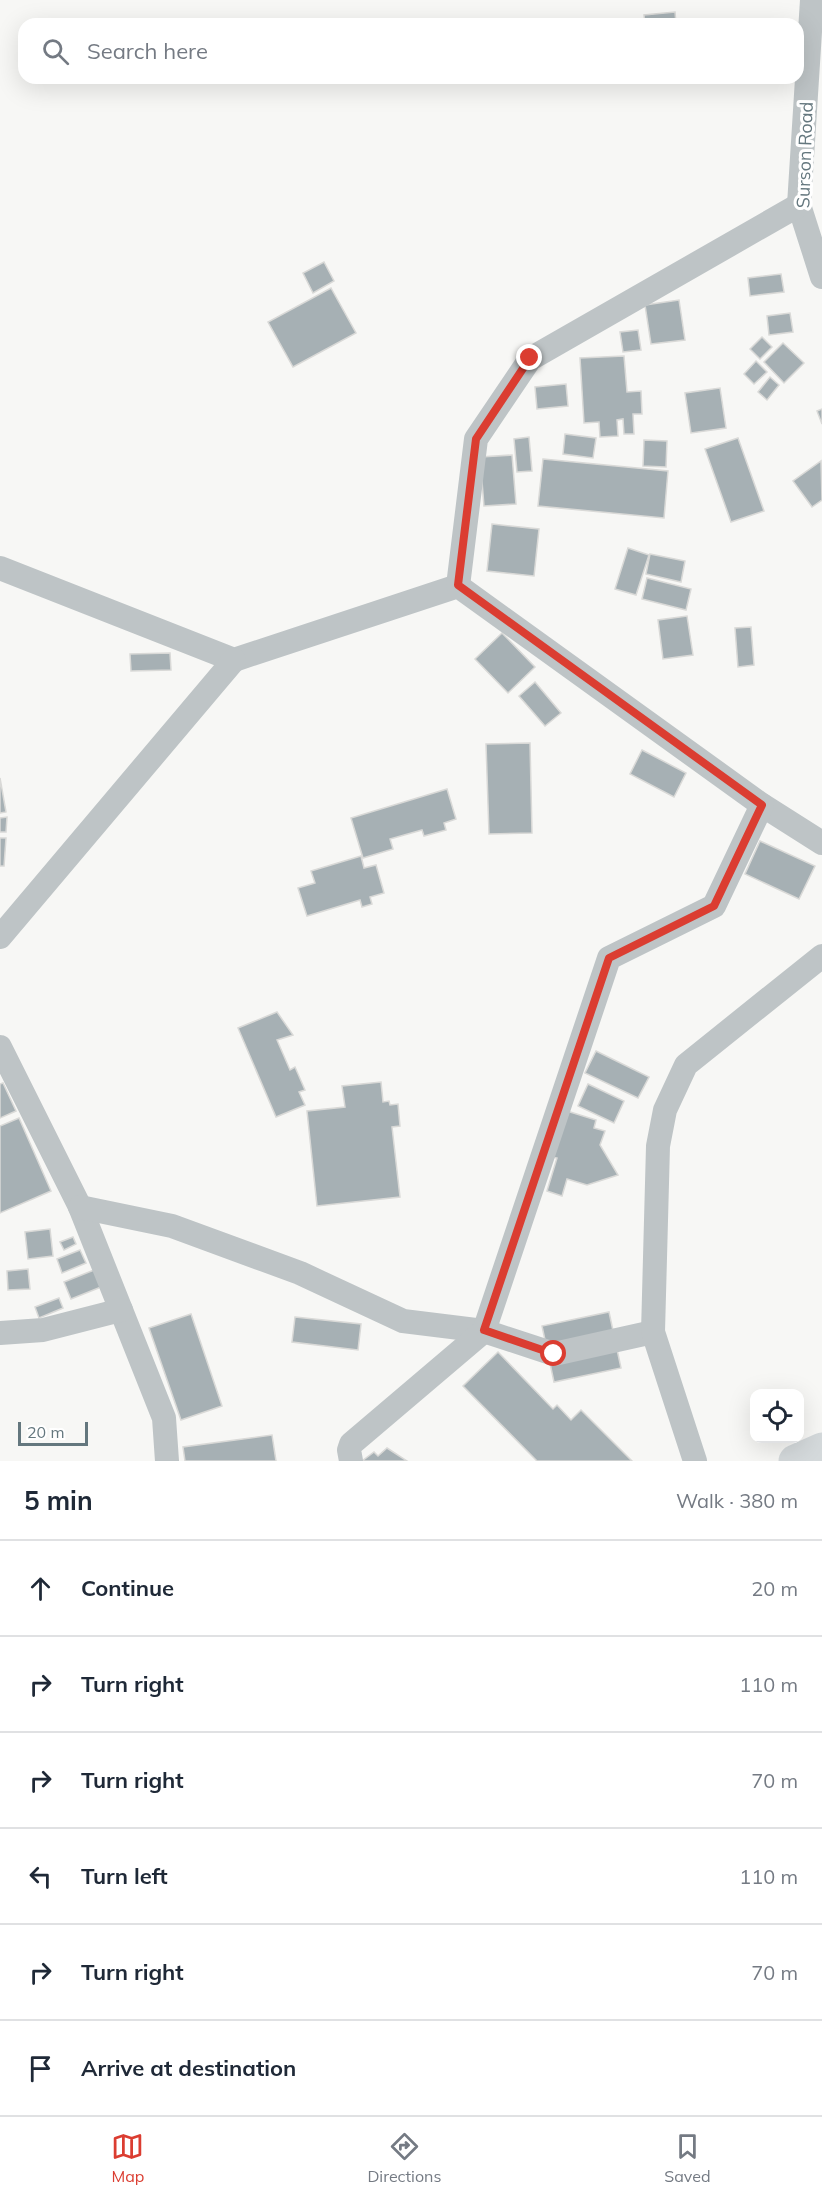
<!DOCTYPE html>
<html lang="en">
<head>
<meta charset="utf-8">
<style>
  :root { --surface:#fff; --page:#f6f6f7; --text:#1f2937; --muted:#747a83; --line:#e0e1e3; --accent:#db3d31 }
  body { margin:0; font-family:Mulish,sans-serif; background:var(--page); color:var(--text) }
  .controls { position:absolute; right:18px; bottom:18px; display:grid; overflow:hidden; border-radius:12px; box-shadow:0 6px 24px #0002 }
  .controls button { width:54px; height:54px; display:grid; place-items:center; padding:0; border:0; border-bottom:2px solid var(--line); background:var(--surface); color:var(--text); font:30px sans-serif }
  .scale { position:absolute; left:18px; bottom:15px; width:70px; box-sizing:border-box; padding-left:6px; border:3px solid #64777e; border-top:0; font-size:16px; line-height:21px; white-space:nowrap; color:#64777e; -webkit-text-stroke:4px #fff; paint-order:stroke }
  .stop { position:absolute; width:18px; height:18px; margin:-14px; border:4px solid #db3d31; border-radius:50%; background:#fff }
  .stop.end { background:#db3d31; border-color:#fff; box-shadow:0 2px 6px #0008 }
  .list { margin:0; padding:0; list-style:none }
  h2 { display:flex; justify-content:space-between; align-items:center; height:78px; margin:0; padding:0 24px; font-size:26px }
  h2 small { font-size:20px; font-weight:400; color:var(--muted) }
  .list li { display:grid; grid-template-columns:39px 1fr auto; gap:18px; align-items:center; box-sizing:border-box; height:96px; padding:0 24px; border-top:2px solid var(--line) }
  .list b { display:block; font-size:22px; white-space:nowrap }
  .list em { font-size:20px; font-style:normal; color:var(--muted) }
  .icon { flex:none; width:33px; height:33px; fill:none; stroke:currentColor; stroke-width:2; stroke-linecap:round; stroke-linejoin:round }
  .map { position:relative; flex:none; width:822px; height:1461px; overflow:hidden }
  .search { position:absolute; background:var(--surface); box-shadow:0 6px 24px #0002; left:18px; right:18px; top:18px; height:66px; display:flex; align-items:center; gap:15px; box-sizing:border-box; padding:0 21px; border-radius:18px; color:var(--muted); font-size:22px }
  .sheet { height:654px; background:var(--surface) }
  nav { display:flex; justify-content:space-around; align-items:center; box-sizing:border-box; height:84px; border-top:2px solid var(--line); background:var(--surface); font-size:16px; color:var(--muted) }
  nav a { display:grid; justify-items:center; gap:3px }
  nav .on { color:var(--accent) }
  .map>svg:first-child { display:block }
  .building { fill:#a6b0b4; stroke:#d9d9d7; stroke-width:1.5 }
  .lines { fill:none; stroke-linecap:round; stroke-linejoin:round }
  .street { stroke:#bec4c6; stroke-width:24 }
  .secondary { stroke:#d4d9db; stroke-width:33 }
  .route { stroke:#db3d31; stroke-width:8 }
  .labels { text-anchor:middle; stroke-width:6; stroke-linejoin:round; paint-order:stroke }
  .street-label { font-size:18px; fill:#64777e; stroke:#fff }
</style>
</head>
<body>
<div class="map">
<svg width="822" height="1461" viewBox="0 0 822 1461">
  <rect width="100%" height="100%" fill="#f7f7f5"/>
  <g class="building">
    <path d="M675,12L676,24H645L644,15Z"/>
    <path d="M324,262L334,281L313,293L303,273Z"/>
    <path d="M781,274L784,292L750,296L748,278Z"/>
    <path d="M331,288L356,333L293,367L268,322Z"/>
    <path d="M679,300L685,340L651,344L645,305Z"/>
    <path d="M790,313L793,332L769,335L767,316Z"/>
    <path d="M638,330L641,350L623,352L620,332Z"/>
    <path d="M762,337L772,347L760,359L750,349Z"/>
    <path d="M783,343L804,363L784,383L764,362Z"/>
    <path d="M624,356L627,392L641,391L642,414H633L634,434H624L623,419L617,420L618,436L600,437L599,422L584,423L580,358Z"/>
    <path d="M756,361L767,372L754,384L744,374Z"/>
    <path d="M770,377L779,385L767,400L758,392Z"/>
    <path d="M566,384L568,406L537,409L535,387Z"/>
    <path d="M720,388L726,428L691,433L685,393Z"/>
    <path d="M822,409V424L817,411Z"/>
    <path d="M565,434L596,438L593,458L563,454Z"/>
    <path d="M529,437L532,471L517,472L514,439Z"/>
    <path d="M738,438L764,511L731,522L705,449Z"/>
    <path d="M644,440L667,441L666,467L643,466Z"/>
    <path d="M512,455L516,504L484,506L480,457Z"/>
    <path d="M543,459L668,471L664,518L538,506Z"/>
    <path d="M821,461L822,500L812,507L793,481Z"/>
    <path d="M492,524L539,529L534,576L487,571Z"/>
    <path d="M628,548L649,555L636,595L615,589Z"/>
    <path d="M650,554L685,561L681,582L646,574Z"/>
    <path d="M647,578L691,589L686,610L642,599Z"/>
    <path d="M687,616L693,655L663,659L658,620Z"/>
    <path d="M751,627L754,665L738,667L735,628Z"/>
    <path d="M502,633L535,667L508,693L475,659Z"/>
    <path d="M170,653L171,670L131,671L130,654Z"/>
    <path d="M535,682L561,713L545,726L519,696Z"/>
    <path d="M530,743L532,833L489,834L486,744Z"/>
    <path d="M642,750L686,773L674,797L630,774Z"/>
    <path d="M0,778L6,812L0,813Z"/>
    <path d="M447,789L456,819L444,823L446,830L424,836L422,830L390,839L393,849L363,858L351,818Z"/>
    <path d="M7,817L6,832H0V818Z"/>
    <path d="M0,838H6L4,866H0Z"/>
    <path d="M760,841L815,866L799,899L745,874Z"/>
    <path d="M361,856L364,868L376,865L384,893L370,897L372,904L362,907L360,900L307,916L298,888L315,883L311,871Z"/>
    <path d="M277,1012L293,1035L277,1040L290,1070L295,1067L305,1090L299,1092L305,1105L276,1117L238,1028Z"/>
    <path d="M596,1051L649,1077L638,1098L585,1073Z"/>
    <path d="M381,1082L383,1102L389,1101L390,1105L398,1104L400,1126L392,1127L400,1197L317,1206L307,1111L345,1107L342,1086Z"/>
    <path d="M3,1083L16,1111L0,1118V1084Z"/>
    <path d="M588,1084L624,1101L614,1123L578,1106Z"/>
    <path d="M567,1111L596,1120L594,1128L605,1131L600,1145L618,1175L587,1185L567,1179L562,1196L547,1191L557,1158L552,1157Z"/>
    <path d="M19,1118L51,1191L0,1213V1126Z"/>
    <path d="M50,1229L53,1256L28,1259L25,1232Z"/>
    <path d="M73,1237L76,1244L64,1250L60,1242Z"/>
    <path d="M80,1250L86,1263L62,1273L57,1259Z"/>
    <path d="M28,1269L30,1289L8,1290L7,1271Z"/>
    <path d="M94,1270L101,1287L71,1299L64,1282Z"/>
    <path d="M59,1298L63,1308L39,1318L35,1307Z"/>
    <path d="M609,1312L621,1368L554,1382L542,1326Z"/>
    <path d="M191,1314L222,1406L181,1420L149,1328Z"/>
    <path d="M295,1317L361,1324L358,1350L292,1342Z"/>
    <path d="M498,1352L553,1409L557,1405L571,1420L581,1410L632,1461H537L463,1386Z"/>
    <path d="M272,1435L276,1461H185L183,1447Z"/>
    <path d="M387,1448L407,1461H362L374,1452L378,1456Z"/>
  </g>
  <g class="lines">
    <g class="street">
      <path d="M812,0L799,205L822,277"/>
      <path d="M0,568L234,660L458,586L762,805L822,843"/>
      <path d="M458,586L476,439L530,359L799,205"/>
      <path d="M0,937L234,660"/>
      <path d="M0,1047L80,1207L164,1418L167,1461"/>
      <path d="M80,1207L172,1226L300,1273L403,1321L484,1331L554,1354L653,1332"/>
      <path d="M0,1333L43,1330L121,1310"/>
      <path d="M351,1461L349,1450L351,1444L484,1331L609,958L714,906L762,805"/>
      <path d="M695,1461L653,1332L658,1146L665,1110L686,1065L822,956"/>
    </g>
    <path class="secondary" d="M795,1461L822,1449"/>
  </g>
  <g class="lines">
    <path class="route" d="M530,358L476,439L458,585L762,805L714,906L609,958L484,1330L554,1354"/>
  </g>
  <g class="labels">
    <g class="street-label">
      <text transform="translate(805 155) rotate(-88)" y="6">Surson Road</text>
    </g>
  </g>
</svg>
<div class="controls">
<button><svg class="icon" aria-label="locate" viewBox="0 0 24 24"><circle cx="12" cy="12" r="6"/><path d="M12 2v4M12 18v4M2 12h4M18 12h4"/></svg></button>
</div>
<div class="scale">20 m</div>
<div class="stop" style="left:554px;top:1354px"></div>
<div class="stop end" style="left:530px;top:358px"></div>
<div class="search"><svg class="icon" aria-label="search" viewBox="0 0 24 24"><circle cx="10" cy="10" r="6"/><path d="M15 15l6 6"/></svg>Search here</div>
</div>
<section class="sheet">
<h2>5 min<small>Walk · 380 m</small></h2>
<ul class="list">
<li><svg class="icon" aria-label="ahead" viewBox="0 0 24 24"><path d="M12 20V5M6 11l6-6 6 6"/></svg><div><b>Continue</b></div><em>20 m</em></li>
<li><svg class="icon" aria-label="right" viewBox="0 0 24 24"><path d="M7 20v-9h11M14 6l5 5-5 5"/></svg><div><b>Turn right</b></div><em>110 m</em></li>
<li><svg class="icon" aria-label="right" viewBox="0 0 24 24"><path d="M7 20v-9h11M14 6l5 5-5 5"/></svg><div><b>Turn right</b></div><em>70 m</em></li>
<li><svg class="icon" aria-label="left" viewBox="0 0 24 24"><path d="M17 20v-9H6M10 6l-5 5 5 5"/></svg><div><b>Turn left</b></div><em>110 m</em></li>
<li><svg class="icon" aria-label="right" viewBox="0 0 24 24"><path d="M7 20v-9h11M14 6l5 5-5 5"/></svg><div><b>Turn right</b></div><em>70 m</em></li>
<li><svg class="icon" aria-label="arrive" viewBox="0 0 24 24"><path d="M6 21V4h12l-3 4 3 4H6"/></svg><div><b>Arrive at destination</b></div></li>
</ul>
</section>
<nav>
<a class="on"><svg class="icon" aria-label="map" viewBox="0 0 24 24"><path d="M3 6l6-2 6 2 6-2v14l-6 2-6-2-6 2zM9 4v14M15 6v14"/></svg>Map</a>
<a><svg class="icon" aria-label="directions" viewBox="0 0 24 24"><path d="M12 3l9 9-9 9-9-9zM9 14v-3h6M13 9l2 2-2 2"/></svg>Directions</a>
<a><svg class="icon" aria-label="saved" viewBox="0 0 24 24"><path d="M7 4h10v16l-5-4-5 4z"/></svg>Saved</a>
</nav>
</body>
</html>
